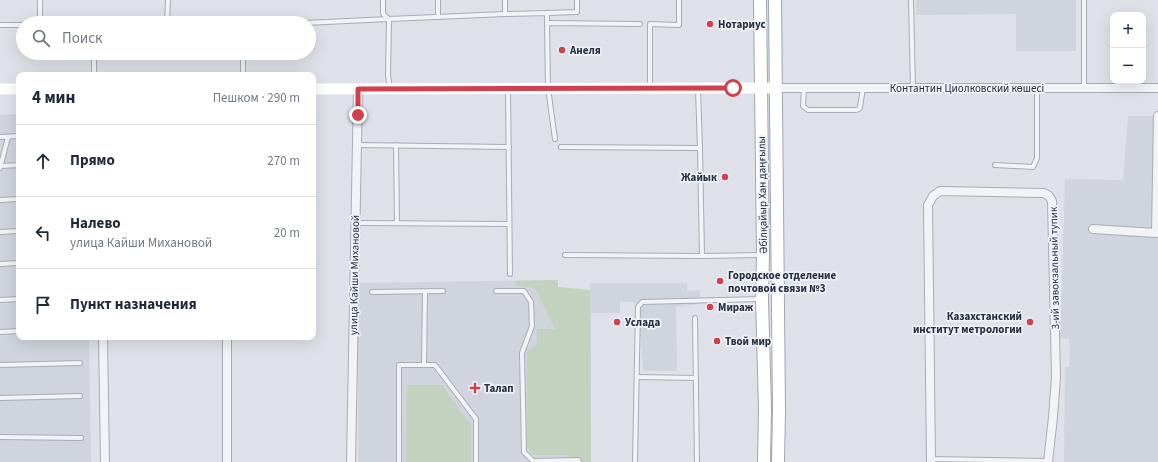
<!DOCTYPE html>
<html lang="ru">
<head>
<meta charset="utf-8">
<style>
  :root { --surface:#fff; --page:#f6f6f7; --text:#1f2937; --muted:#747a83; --line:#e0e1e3 }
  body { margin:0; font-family:"Source Sans 3",sans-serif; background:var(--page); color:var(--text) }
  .controls { position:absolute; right:12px; top:12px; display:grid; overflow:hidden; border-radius:8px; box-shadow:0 4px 16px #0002 }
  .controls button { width:36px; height:36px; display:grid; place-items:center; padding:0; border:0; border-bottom:1px solid var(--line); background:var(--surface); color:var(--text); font:20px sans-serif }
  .stop { position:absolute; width:12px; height:12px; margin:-9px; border:3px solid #cf414e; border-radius:50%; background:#fff }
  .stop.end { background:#cf414e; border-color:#fff; box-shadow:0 1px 4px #0008 }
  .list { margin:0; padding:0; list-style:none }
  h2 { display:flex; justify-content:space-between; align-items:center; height:52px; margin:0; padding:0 16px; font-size:17px }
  h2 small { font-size:13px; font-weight:400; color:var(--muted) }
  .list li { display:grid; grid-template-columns:26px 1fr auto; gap:12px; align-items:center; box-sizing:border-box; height:72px; padding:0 16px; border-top:1px solid var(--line) }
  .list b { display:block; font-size:15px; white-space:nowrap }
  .list p { margin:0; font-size:13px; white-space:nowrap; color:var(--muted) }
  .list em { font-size:13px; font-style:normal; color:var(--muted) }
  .icon { flex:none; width:22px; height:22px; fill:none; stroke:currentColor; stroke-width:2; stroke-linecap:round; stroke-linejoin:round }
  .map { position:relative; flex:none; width:1158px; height:462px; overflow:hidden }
  .search { position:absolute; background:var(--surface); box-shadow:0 4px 16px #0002; left:16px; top:16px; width:300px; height:44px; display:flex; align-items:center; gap:10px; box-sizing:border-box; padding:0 14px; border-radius:22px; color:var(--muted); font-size:15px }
  .panel { position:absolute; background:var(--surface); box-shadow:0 4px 16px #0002; left:16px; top:72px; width:300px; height:268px; border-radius:8px }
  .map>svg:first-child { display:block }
  .built { fill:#d0d4dd }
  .green { fill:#c3d2bf }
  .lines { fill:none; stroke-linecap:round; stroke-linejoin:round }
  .lane-casing { stroke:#a7acb5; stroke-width:6 }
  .street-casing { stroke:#a7acb5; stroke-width:10 }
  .primary-casing { stroke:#9ea5b4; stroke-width:14 }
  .lane { stroke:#f1f3f6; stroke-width:4 }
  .street { stroke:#f1f3f6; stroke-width:8 }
  .secondary { stroke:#fff; stroke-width:11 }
  .primary { stroke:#fff; stroke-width:12 }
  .route { stroke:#cf414e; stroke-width:5 }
  .poi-dot { fill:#cf414e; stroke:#eef1f6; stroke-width:1.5 }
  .labels { text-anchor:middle; stroke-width:3.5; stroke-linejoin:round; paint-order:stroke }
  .poi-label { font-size:11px; font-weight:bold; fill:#272e3f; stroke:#eef1f6; text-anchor:start }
  .street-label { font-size:11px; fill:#272e3f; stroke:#eef1f6 }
</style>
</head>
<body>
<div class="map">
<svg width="1158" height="462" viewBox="0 0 1158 462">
  <rect width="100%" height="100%" fill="#dee2e8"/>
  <g class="built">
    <path d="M916,0H1076V51H1016V14L916,15Z"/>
    <path d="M19,114V337H89L91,462H0V115Z"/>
    <path d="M1128,116H1158V462H1064L1065,367H1069L1070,354L1069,339L1060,338L1065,179L1123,180Z"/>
    <path d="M558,280V287L590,290V283H687V291L700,290V304L676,307L677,371H643L641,337H636L635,302H620V313H591V462H358V283Z"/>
  </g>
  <g class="green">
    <path d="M558,280V287L590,290L591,462H571L569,455H533L527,446V352L537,344V329H555L535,288L516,286L515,281Z"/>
    <path d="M407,385H442L471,425V462H406Z"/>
  </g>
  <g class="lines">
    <defs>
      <g id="lane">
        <path d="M40,0V23"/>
        <path d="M383,0V14L389,19"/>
        <path d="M438,0V17"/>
        <path d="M505,0V14L547,13V23"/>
        <path d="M911,0L913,88"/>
        <path d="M547,13L577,12V0"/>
        <path d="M94,23L95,21L135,23"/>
        <path d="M167,23L168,0"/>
        <path d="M305,23L389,19"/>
        <path d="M0,25H23"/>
        <path d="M94,75V53"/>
        <path d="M243,75V53"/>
        <path d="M390,88L388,75L389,19L505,14"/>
        <path d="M650,88V24L679,25V0"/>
        <path d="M804,88L803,106L808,110H856L859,109L860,107L863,88"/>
        <path d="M1084,88V0"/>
        <path d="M698,89L700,148"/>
        <path d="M508,90L510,274"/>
        <path d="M0,137L19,136"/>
        <path d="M555,139L548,88L547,23L640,24"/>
        <path d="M357,145L509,147"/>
        <path d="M396,145L397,222"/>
        <path d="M561,147L700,148L702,256L761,255"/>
        <path d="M995,165L1033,167L1037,158V89"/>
        <path d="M1,166L19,165"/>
        <path d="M0,168L8,137"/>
        <path d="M0,200L19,199"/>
        <path d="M355,223L509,224"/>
        <path d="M0,232L19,231"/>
        <path d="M565,255L702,256"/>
        <path d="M0,264L19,263"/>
        <path d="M496,291H524L531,302L532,326L522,353L524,452L533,461L578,460L579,462"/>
        <path d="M372,292L443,291"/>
        <path d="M0,300L19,299"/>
        <path d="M695,318L697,462"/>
        <path d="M0,332L19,331"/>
        <path d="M0,365L80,363"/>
        <path d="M424,365L425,292"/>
        <path d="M637,377L696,378"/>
        <path d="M0,398L80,396"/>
        <path d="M0,437L81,438"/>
        <path d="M931,459L1048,461"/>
        <path d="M399,462V365H435L476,419V462"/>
        <path d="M635,462L638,307L642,302L760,299"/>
      </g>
      <g id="street">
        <path d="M776,88H1158"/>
        <path d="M1093,229L1156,233L1158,116"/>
        <path d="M103,337L105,462"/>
        <path d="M227,462V337"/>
        <path d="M351,462L358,89"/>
        <path d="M931,462L928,205L933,196L940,191L1044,193L1049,196L1052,201L1056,377L1053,417L1048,462"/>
      </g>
      <g id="primary">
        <path d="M760,0L763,255L762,299L765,409L764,462"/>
        <path d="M775,0L779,411L778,462"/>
      </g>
    </defs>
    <use href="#lane" class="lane-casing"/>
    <use href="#street" class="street-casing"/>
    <use href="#primary" class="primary-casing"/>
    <use href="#lane" class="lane"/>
    <use href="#street" class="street"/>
    <g class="secondary">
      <path d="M0,89H19"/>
      <path d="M313,89L776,88"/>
    </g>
    <use href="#primary" class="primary"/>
  </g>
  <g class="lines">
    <path class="route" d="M358,115V89L733,88"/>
  </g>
  <g class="poi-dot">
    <circle cx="710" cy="24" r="4"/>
    <circle cx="562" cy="50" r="4"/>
    <circle cx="725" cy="177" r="4"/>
    <circle cx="720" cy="281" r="4"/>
    <circle cx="710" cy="307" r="4"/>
    <circle cx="617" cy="322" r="4"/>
    <circle cx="1030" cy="322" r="4"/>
    <circle cx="717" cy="341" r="4"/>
    <path d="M473 382h4v4h4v4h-4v4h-4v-4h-4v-4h4z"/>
  </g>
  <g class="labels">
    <g class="poi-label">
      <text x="718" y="28">Нотариус</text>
      <text x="570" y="54">Анеля</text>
      <text x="717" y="181" text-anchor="end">Жайык</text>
      <text x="728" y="279">Городское отделение<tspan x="728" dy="13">почтовой связи №3</tspan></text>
      <text x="718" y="311">Мираж</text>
      <text x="1022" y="320" text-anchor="end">Казахстанский<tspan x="1022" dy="13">институт метрологии</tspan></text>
      <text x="625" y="326">Услада</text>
      <text x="725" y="345">Твой мир</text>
      <text x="484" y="392">Талап</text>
    </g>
    <g class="street-label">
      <text x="967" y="92">Контантин Циолковский көшесі</text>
      <text transform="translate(762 195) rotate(-91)" y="4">Әбілқайыр Хан даңғылы</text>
      <text transform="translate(1054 268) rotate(-91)" y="4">3-ий завокзальный тупик</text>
      <text transform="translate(354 275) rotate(-89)" y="4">улица Кайши Михановой</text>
    </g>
  </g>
</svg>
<div class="controls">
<button>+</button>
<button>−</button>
</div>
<div class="stop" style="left:733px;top:88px"></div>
<div class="stop end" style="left:358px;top:115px"></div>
<div class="search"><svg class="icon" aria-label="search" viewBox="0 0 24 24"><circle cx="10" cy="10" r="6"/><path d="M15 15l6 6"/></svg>Поиск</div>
<section class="panel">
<h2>4 мин<small>Пешком · 290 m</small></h2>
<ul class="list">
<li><svg class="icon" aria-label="ahead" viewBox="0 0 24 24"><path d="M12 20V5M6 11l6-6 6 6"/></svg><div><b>Прямо</b></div><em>270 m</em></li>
<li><svg class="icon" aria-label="left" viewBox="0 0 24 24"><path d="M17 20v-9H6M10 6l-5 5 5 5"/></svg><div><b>Налево</b><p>улица Кайши Михановой</p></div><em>20 m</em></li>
<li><svg class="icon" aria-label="arrive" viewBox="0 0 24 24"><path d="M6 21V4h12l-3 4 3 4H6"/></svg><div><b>Пункт назначения</b></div></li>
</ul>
</section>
</div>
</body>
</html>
